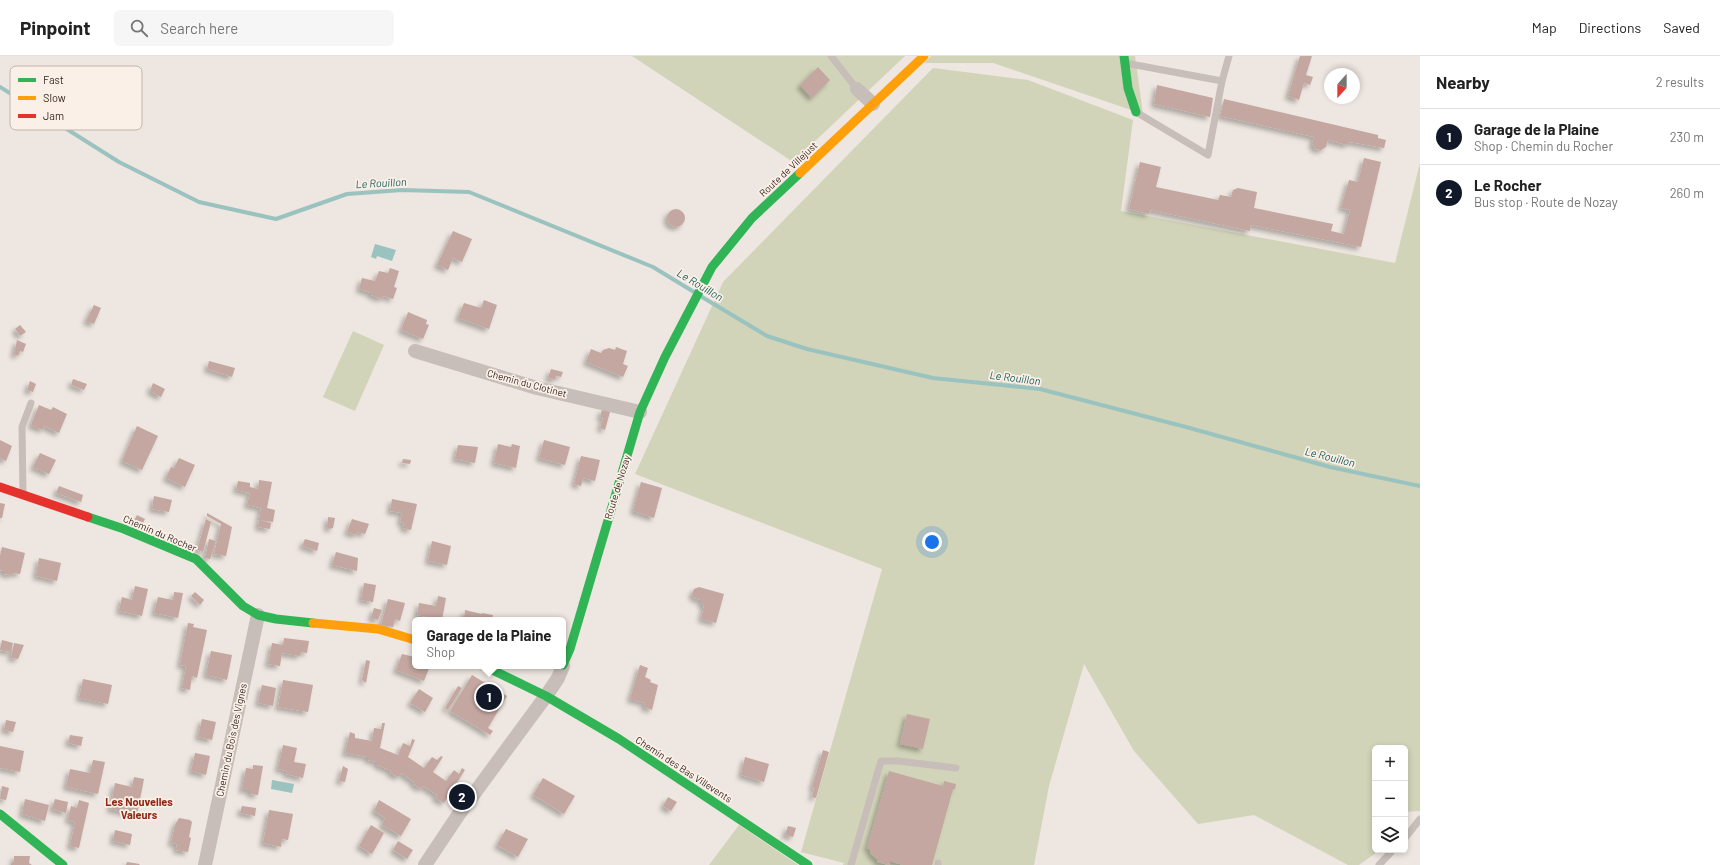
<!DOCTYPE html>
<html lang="en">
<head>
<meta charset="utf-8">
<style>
  :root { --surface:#fff; --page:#f6f6f6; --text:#222; --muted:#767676; --line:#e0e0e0; --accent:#111827 }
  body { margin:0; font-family:Barlow,sans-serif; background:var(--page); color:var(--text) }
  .controls { position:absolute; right:12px; bottom:12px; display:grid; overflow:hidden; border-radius:6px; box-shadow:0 2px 6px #0003 }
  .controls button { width:36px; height:36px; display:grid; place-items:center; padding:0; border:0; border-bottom:1px solid var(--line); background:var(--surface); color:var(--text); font:20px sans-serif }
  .compass { position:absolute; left:1324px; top:12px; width:36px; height:36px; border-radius:50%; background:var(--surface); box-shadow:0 2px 6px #0003; rotate:201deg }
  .you { position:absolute; left:932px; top:486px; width:14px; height:14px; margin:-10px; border:3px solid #fff; border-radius:50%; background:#1a73e8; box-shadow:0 0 0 6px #1a73e833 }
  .badge { display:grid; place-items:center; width:26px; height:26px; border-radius:50%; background:var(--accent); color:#fff; font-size:13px; font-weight:700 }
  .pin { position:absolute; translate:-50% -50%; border:2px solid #fff; box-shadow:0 1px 4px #0006 }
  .popup { position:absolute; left:412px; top:561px; width:154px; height:52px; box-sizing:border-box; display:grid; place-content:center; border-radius:6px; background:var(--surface); filter:drop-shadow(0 1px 3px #0005); font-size:13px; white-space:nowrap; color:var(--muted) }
  .popup b { font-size:15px; color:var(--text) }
  .popup::after { content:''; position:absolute; left:50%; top:100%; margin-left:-8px; border:8px solid transparent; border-top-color:var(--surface) }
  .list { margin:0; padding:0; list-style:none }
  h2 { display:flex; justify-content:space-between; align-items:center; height:52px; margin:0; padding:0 16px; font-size:17px }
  h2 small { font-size:13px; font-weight:400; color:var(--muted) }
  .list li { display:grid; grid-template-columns:26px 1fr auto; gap:12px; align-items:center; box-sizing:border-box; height:56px; padding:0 16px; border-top:1px solid var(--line) }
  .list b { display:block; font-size:15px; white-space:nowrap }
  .list p { margin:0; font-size:13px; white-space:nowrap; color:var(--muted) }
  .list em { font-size:13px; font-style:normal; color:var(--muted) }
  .icon { flex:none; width:22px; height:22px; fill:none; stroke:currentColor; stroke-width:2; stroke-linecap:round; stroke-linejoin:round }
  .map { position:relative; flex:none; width:1420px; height:809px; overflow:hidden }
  header { display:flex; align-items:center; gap:24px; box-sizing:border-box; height:56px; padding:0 20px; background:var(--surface); border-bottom:1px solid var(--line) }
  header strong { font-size:19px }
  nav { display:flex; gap:22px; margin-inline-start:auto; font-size:14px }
  .search { width:280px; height:36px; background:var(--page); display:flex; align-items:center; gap:10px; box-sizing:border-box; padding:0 14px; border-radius:6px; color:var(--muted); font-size:15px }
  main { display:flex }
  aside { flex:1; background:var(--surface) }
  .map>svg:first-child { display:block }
  .green { fill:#d1d4b8 }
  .water { fill:#9ac3bf }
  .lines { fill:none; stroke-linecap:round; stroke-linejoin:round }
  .stream { stroke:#9ac3bf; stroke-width:4 }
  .building { fill:#c4a7a0; filter:url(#shadow) }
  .lane { stroke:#c7beb9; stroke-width:7 }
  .street { stroke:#c7beb9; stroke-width:14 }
  .fast { stroke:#30b455; stroke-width:9 }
  .slow { stroke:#ff9f0a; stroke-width:9 }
  .jam { stroke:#e5322d; stroke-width:9 }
  .labels { text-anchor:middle; stroke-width:3.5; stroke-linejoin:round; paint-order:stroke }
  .street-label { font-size:10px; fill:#382a27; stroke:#fbf0e7 }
  .water-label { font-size:11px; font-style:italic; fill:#185e5c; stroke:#fbf0e7 }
  .neighbourhood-label { font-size:11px; font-weight:bold; fill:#902817; stroke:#fbf0e7 }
  .key { fill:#fbf0e7; stroke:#c0b5ad; stroke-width:1 }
  .key-label { font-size:11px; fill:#382a27 }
</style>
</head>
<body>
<header>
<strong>Pinpoint</strong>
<div class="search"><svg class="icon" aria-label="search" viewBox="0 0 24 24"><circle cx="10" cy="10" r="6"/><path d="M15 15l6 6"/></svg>Search here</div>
<nav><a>Map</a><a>Directions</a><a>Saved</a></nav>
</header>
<main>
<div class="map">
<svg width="1420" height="809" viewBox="0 0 1420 809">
  <defs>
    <filter id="shadow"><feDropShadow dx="-3.5" dy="3.5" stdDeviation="2" flood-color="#0004"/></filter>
  </defs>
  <rect width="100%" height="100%" fill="#eee6e0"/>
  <g class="green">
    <path d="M632,0H905L793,106Z"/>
    <path d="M931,0H1135L1143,58L993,7H924Z"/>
    <path d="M933,12L1028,24L1133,64L1121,155L1395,207L1420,107V755L1405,756V692H1375V794H1380L1359,809H1348L1254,759L1198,768L1134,695L1084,608L1049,730L1034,809H843L844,807L801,796L882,513L635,418L723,226Z"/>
    <path d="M353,275L384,289L355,355L323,341Z"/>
    <path d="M739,769L798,809H709Z"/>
  </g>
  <g class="water">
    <path d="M375,188L396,194L392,205L377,200L376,203L371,201Z"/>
    <path d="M272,724L294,728L292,737L271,733Z"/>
  </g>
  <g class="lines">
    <g class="stream">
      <path d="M0,31L119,106L199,146L276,163L347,138L402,134L469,136L653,211L694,236"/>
      <path d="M702,241L767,280L807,293L933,322L1040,333L1186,371L1330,411L1420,430"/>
    </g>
  </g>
  <g class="building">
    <path d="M1300,0H1312L1306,19L1313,21L1310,29L1304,27L1299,44L1288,40Z"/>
    <path d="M818,11L830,24L812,42L800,29Z"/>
    <path d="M1157,29L1213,42L1210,61L1154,48Z"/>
    <path d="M1224,43L1378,79V82L1386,84L1384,92L1350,86L1347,89L1328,84L1326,91L1321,94L1315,93L1312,87L1314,81L1220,60Z"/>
    <path d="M1364,102L1381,106L1361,191L1251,169L1250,175L1150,154L1149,158L1129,153L1140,106L1161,111L1156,131L1218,144L1220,139L1231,141L1233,134L1238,132L1257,136L1254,152L1333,168L1331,175L1344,178L1350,154L1341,152L1349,124L1358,126Z"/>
    <circle cx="676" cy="162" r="9"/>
    <path d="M453,175L472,183L462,206L453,202L448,214L437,209Z"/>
    <path d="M390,212L399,215L394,231L397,232L393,243L383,240L382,243L371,239V237L359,233L362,222L375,225L379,215L388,217Z"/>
    <path d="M484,244L497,249L489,273L458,262L464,247L481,252Z"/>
    <path d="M94,249L101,252L94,268L86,265Z"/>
    <path d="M408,256L427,264L426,268L429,269L423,283L401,274Z"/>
    <path d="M20,269L26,276L20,280L15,273Z"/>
    <path d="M17,284L26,288L23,296L20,295L18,300L14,298Z"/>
    <path d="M616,291L627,295L623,308L628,310L623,321L586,306L591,293L601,297L603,294L609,292L615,294Z"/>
    <path d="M209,305L235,312L232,321L207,313Z"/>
    <path d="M551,313L563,316L561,321L556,320L555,324L548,322Z"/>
    <path d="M73,323L87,328L84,334L71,329Z"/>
    <path d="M30,325L36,328L33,336L27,334Z"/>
    <path d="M153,327L165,333L161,341L150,335Z"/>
    <path d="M39,349L51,354L53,351L67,358L59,377L44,370L43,374L31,369Z"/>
    <path d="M602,353L610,356L605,374L600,372L603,362L600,361Z"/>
    <path d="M137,370L158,380L142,414L122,405Z"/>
    <path d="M0,384L12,390L6,405L0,402Z"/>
    <path d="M544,384L570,391L565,409L539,402Z"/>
    <path d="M498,388L511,391L512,388L520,390L516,412L494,407Z"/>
    <path d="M458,389L478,391L475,407L455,403Z"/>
    <path d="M40,397L56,404L49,418L33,411Z"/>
    <path d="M581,400L600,404L595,425L583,422L581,430L574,428Z"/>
    <path d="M179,402L195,409L185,431L166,422L171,411L174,412Z"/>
    <path d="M403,403L411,404L410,408L402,407Z"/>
    <path d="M259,424L272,426L267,452L275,454L273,466L259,464L261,452L247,449L250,437L236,434L238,425L250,427V431L258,433Z"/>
    <path d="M641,426L662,432L654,462L633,455Z"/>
    <path d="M59,430L83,439L81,446L56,437Z"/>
    <path d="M154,440L172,444L169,456L152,453Z"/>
    <path d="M392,443L417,448L411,474L403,472L404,467L400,466L402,457L390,455Z"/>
    <path d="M0,447L5,448L2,462H0Z"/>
    <path d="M207,457L232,471L226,500L214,498L221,468L207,460Z"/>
    <path d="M137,459L145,463L142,469L134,465Z"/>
    <path d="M328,461L335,462L333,472L329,473L327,471Z"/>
    <path d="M206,463L211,466L203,496L197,494Z"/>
    <path d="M352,463L369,468L365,478L357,476L356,479L347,476Z"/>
    <path d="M259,464L271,467L270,473L258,471Z"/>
    <path d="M209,483L216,485L210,503L205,502Z"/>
    <path d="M305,483L319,487L317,495L302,490Z"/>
    <path d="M432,485L451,490L447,509L428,505Z"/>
    <path d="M2,491L25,497L20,518L13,517L12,519L4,518V515L0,514V500Z"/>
    <path d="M336,496L358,502L357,515L332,509Z"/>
    <path d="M39,502L61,507L57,525L36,520Z"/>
    <path d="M364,527L376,529L373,546L361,544Z"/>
    <path d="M135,530L148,533L142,560L119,555L122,541L132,544Z"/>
    <path d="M699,531L724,538L716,567L701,563L704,550L701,547V544L694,542L692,538L694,533Z"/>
    <path d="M174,536L183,537L178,562L154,557L158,541L173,544Z"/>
    <path d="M195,536L204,544L200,549L191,540Z"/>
    <path d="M438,540L446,542L442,564L417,559L419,547L436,550Z"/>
    <path d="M388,543L405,547L400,565L395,563L393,571L381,569Z"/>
    <path d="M374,552L382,554L378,564L371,562Z"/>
    <path d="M465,554L482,558V557L493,559L492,564H464Z"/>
    <path d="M188,567L194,568L193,571L207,574L197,622L192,620L190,634L182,632L186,610L180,609Z"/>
    <path d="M284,582L309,585L307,597L301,596L300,600L282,597L280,610L268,608L272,587L283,589Z"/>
    <path d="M2,584L13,587L11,596L0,594Z"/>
    <path d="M14,587L24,589L18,603L11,602Z"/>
    <path d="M211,595L232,599L227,624L206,619Z"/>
    <path d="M402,598L415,601V610H430L424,625L396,614Z"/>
    <path d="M366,604L370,605L366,627L362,624Z"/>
    <path d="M640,609L648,612L645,621L651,624L650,626L658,629L652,654L644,651L645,647L630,643Z"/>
    <path d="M472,619L507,640L488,672L493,675L490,679L450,655Z"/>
    <path d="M83,623L112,629L108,648L79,642Z"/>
    <path d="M283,624L313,629L308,656L278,651Z"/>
    <path d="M262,629L276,632L273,650L258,647Z"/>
    <path d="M458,630L462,632L448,654L445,652Z"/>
    <path d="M419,633L433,642L425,656L410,647Z"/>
    <path d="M907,658L930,663L923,693L900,688Z"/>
    <path d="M202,663L216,666L212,684L198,681Z"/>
    <path d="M6,664L16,666L13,676L4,674Z"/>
    <path d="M382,667H385L380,692L398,699L403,687L410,690L412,683L415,684L408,701L424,712L432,701L437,704L441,700L443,701L433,716L446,725L454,714L459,718L462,712L465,714L444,747L435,742L437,739L423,730L421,733L413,728L414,726L401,717L399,721L390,717L391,715L377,709V706L368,704V701L345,697L350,676L355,678V682L372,685L374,672L381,673Z"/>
    <path d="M70,679L83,681L81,690L68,687Z"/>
    <path d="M283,689L297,692L294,706L306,708L303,722L286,718L287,715L278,713Z"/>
    <path d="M0,690L24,695L20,716L0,712Z"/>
    <path d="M823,694L829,696L816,742L812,741L814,732L812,731Z"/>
    <path d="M195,697L210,700L206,719L191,715Z"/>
    <path d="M745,701L769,708L764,726L741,719Z"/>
    <path d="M93,704L105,706L98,738L66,731L70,713L90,717Z"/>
    <path d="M253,709L263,710L258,739L250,738V734H242L246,712L253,713Z"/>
    <path d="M343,710L348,713L345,726L339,725Z"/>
    <path d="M889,715L943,730L944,725L956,728L955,733H953L932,809H903L890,805L889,809L877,806L878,804L870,797L871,794L867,792Z"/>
    <path d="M134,721L144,723L137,759L110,753L115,727L132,731Z"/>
    <path d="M543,722L575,740L564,758L533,739Z"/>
    <path d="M2,730L9,732L6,744L0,743Z"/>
    <path d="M668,741L677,746L671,755L663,750Z"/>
    <path d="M25,743L49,749L45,765L22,758Z"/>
    <path d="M55,743L68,746L66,757L52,753Z"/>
    <path d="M79,744L89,747L79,792L70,790L75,766L68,764L71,750L77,752Z"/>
    <path d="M379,744L411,763L401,780L382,769L385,762L374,755Z"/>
    <path d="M242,750L256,752L255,760L240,757Z"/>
    <path d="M269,754L293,758L288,784L282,783L281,791L263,787Z"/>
    <path d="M179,762L190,764L192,766L189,781L191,782L188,796L176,794L177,788L171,787L175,769Z"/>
    <path d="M371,769L384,777L372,798L359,790Z"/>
    <path d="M788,770L796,772L793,781L785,779Z"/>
    <path d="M506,773L528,783L518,801L497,789Z"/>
    <path d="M115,774L132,778L130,789L113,785Z"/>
    <path d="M398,785L413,794L407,803L393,794Z"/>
    <path d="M14,800H30L29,807L32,809H11V807H14Z"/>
    <path d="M127,806L140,808L139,809H126Z"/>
  </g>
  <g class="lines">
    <g class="lane">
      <path d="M831,0L857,33"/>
      <path d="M1125,7L1222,25L1229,0"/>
      <path d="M1136,56L1208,99L1222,25"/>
      <path d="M23,438L22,371L31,347"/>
      <path d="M1405,782L1420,763"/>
      <path d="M851,809L881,705H898L956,712"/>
      <path d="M938,809V807"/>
      <path d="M1379,809L1393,794"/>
    </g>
    <g class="street">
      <path d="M857,33L873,48"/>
      <path d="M415,295L537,332L640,356"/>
      <path d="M205,809L258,559"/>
      <path d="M425,809L459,758L546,640L558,622L563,610"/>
    </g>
    <g class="fast">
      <path d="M1124,0L1128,32L1136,56"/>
      <path d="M88,461L124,473L196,503L243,550L258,559L276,563L313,567"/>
      <path d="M563,609L570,593L640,356L665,301L712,211L752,162L800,117"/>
      <path d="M484,610L546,640L619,683L808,809"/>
      <path d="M0,758L63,809"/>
    </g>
    <g class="slow">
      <path d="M800,117L924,0"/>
      <path d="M313,567L378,573L415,584"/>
    </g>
    <path class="jam" d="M0,431L88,461"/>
  </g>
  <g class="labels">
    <g class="street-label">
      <text transform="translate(788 113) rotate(-43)" y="4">Route de Villejust</text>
      <text transform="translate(527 327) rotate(15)" y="4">Chemin du Clotinet</text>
      <text transform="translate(617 431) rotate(-73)" y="4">Route de Nozay</text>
      <text transform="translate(160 477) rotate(23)" y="4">Chemin du Rocher</text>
      <text transform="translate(231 684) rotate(-78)" y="4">Chemin du Bois des Vignes</text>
      <text transform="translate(684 713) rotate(33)" y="4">Chemin des Bas Villevents</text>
    </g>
    <g class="water-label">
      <text transform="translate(381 127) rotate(-3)" y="4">Le Rouillon</text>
      <text transform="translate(700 229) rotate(31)" y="4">Le Rouillon</text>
      <text transform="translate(1015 322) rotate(7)" y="4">Le Rouillon</text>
      <text transform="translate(1330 401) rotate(14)" y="4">Le Rouillon</text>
    </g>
    <g class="neighbourhood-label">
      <text x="139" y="750">Les Nouvelles<tspan x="139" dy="13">Valeurs</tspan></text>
    </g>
  </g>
  <rect x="10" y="10" width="132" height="64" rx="6" class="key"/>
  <rect x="18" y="22" width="18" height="4" fill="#30b455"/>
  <rect x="18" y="40" width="18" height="4" fill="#ff9f0a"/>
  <rect x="18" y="58" width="18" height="4" fill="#e5322d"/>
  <g class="key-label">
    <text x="43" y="28">Fast</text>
    <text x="43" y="46">Slow</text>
    <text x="43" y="64">Jam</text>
  </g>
</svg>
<div class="controls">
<button>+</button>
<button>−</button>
<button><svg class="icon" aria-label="layers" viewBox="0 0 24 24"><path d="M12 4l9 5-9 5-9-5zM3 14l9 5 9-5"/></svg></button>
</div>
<svg class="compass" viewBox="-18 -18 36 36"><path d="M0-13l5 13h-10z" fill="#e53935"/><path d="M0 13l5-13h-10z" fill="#767676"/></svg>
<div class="you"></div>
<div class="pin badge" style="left:489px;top:641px">1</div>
<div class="popup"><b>Garage de la Plaine</b>Shop</div>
<div class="pin badge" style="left:462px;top:741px">2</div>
</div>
<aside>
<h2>Nearby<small>2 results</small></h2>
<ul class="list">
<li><span class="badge">1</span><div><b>Garage de la Plaine</b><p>Shop · Chemin du Rocher</p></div><em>230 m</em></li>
<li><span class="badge">2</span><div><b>Le Rocher</b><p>Bus stop · Route de Nozay</p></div><em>260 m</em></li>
</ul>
</aside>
</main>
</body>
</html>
